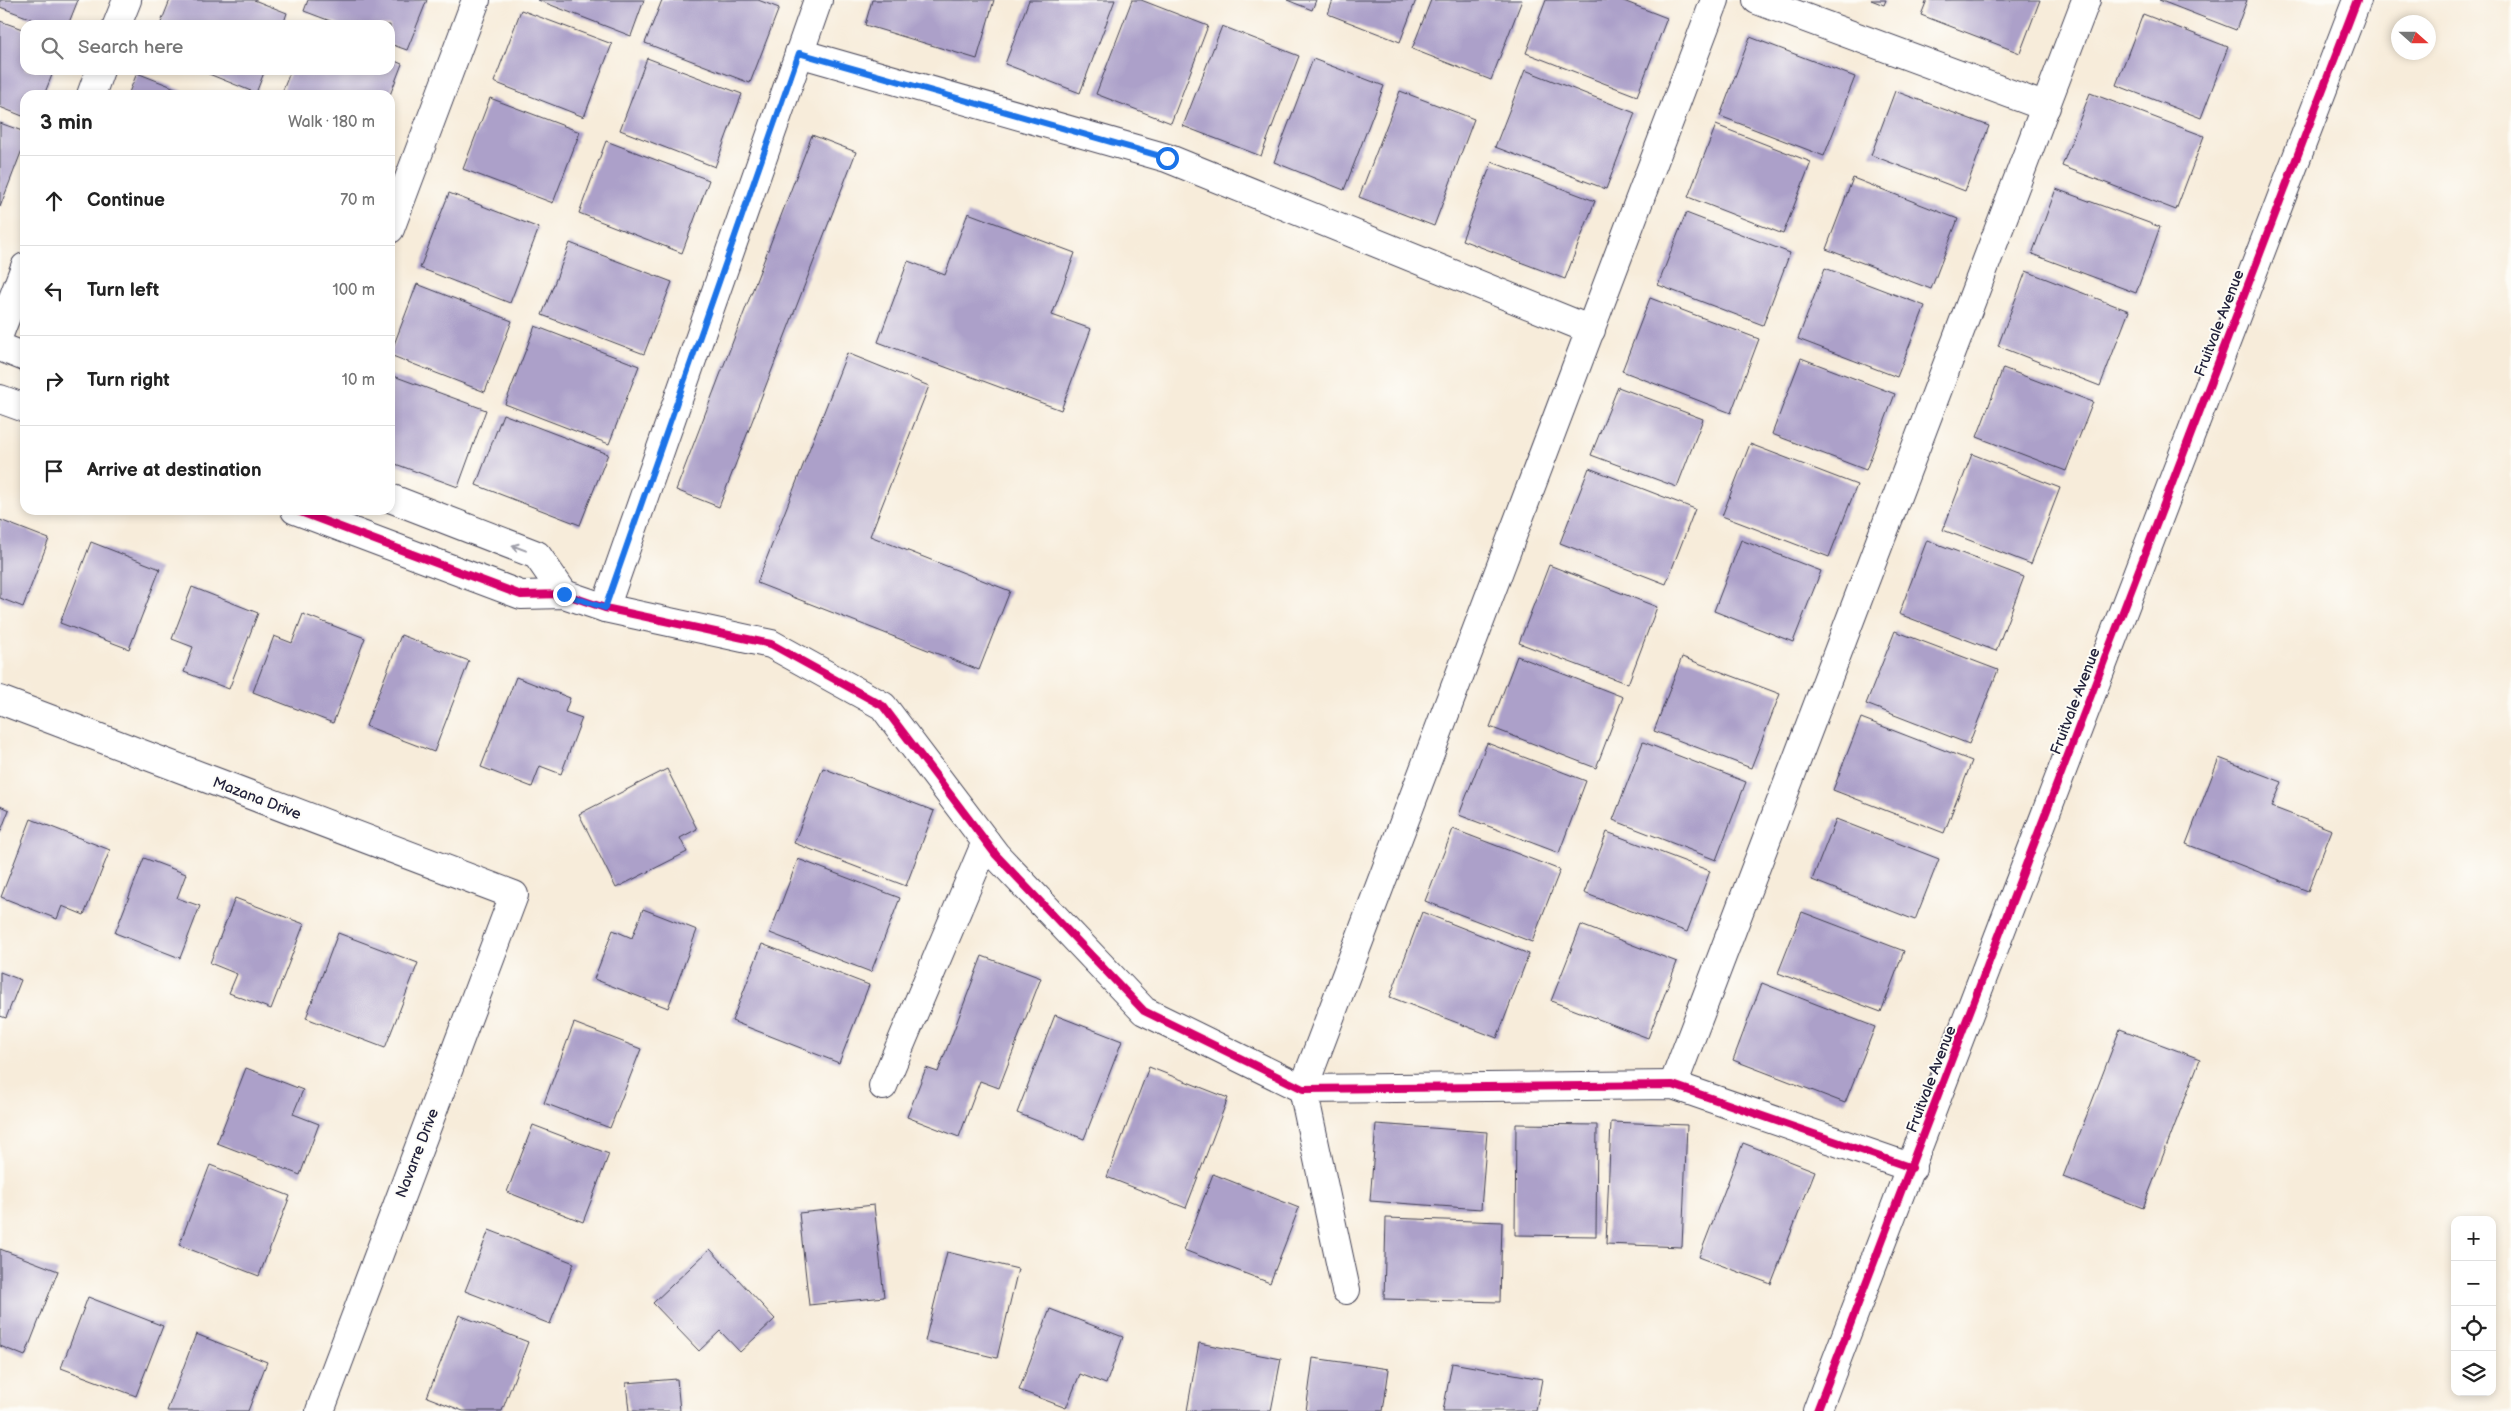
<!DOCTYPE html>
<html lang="en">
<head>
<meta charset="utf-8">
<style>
  :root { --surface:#fff; --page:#f2f2f2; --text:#222; --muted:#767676; --line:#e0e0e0 }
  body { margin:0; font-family:"Balsamiq Sans",sans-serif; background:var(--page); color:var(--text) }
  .controls { position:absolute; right:15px; bottom:15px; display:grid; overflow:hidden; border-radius:10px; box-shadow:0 2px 8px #0003 }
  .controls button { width:45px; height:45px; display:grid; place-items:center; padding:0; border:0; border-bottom:1px solid var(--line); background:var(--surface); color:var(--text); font:25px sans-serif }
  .compass { position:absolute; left:2391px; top:15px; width:45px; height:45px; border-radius:50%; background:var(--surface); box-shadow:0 2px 8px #0003; rotate:111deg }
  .stop { position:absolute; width:15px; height:15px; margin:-11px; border:4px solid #1a73e8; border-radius:50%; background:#fff }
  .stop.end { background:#1a73e8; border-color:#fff; box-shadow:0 1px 5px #0008 }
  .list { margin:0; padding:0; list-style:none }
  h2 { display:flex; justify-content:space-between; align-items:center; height:65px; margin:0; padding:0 20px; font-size:21px }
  h2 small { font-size:16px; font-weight:400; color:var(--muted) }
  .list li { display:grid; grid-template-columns:32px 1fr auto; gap:15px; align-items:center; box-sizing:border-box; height:90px; padding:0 20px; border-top:1px solid var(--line) }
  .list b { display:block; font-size:19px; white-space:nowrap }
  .list em { font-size:16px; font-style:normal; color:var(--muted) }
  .icon { flex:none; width:28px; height:28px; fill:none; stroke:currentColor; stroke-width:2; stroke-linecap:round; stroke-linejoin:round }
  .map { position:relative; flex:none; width:2511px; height:1411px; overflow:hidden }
  .search { position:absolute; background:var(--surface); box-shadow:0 2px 8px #0003; left:20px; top:20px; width:375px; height:55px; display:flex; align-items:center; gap:12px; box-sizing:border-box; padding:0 18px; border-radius:15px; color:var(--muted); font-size:19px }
  .panel { position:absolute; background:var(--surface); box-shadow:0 2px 8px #0003; left:20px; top:90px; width:375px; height:425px; border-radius:15px }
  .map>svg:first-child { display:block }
  .building { fill:#aca0c9 }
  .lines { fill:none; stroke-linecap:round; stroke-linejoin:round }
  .minor-casing { stroke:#424053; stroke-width:30 }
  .minor { stroke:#fff; stroke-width:28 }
  .cycleway-casing { stroke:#fdfcf7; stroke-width:11 }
  .cycleway { stroke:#d6006c; stroke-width:8 }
  .oneway { stroke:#9c9ca7 }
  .route { stroke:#1a73e8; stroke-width:6 }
  .labels { text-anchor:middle; stroke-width:4; stroke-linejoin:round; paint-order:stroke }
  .street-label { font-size:15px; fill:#22223b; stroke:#fdfcf7 }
</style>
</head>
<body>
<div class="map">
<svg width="2511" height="1411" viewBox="0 0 2511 1411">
  <rect width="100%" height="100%" fill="#fdfcf7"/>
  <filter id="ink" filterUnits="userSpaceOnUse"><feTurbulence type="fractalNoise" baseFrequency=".02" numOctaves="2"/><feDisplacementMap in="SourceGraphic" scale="10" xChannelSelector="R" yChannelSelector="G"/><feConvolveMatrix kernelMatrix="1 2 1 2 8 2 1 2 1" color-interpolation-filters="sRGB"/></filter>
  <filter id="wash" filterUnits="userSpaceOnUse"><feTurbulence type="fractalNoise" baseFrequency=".0096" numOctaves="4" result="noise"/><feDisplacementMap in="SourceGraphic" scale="20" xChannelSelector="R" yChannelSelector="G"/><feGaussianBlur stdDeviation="1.12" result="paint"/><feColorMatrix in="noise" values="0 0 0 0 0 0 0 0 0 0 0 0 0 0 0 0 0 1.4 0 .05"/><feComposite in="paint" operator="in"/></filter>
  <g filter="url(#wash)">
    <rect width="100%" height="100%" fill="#f7ecda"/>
    <g id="blocks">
      <g class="building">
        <path d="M0,0H78L68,25H48L0,7Z"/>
        <path d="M170,0H254L287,13L283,25H160Z"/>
        <path d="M308,0H427L407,50L390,44V25H341L304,11Z"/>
        <path d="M538,0H644L631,36Z"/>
        <path d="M662,0H758L779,8L750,83L645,43Z"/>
        <path d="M872,0H994L977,59L865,25Z"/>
        <path d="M1029,0H1115L1080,93L1005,64Z"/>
        <path d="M1132,0H1141L1208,26L1171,123L1096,94Z"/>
        <path d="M1287,0H1316L1312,10Z"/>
        <path d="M1333,0H1416L1400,42L1328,14Z"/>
        <path d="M1431,0H1522L1491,80L1412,49Z"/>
        <path d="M1546,0H1621L1667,18L1637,96L1526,53Z"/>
        <path d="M1871,0H1886L1884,5Z"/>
        <path d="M1927,0H2040L2020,53L1921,15Z"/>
        <path d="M2159,0H2247L2236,30Z"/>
        <path d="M521,10L612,44L584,117L494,82Z"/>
        <path d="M2143,14L2228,47L2201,118L2116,85Z"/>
        <path d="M0,21L25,30V70H54L44,95H25V117L0,107Z"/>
        <path d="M1222,26L1299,56L1261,156L1183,126Z"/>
        <path d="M1750,37L1855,77L1824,156L1720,116Z"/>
        <path d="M647,58L742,94L715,167L620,130Z"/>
        <path d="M390,59L402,64L390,95H281L291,70H390Z"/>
        <path d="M1313,59L1384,86L1344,190L1274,162Z"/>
        <path d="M199,70H265L256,93Z"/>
        <path d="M1525,70L1635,113L1606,189L1495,147Z"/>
        <path d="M137,73L193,95H128Z"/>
        <path d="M1400,91L1474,119L1434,226L1359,197Z"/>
        <path d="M1895,91L1989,126L1965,191L1871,155Z"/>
        <path d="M2090,93L2204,136L2176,210L2062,166Z"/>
        <path d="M490,98L580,132L553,203L463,169Z"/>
        <path d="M0,123L25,132V142L0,207Z"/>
        <path d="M1716,125L1811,162L1783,234L1688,197Z"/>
        <path d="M812,135L856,152L719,507L676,490Z"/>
        <path d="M606,141L709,180L682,253L579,213Z"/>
        <path d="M1492,162L1595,201L1565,279L1462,240Z"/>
        <path d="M1853,178L1958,219L1931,289L1826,249Z"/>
        <path d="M2056,189L2160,227L2136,293L2032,254Z"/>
        <path d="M449,193L539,228L510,303L420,268Z"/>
        <path d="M968,213L1075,253L1052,315L1091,329L1061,410L878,342L908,261L945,275Z"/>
        <path d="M1686,213L1790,253L1763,325L1658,285Z"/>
        <path d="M570,243L672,282L644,354L542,315Z"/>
        <path d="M1825,268L1925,306L1897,377L1798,339Z"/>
        <path d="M2026,271L2129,311L2100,386L1998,346Z"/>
        <path d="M417,284L512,321L485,392L390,355Z"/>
        <path d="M1650,298L1759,339L1731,413L1622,371Z"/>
        <path d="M535,326L639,366L609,444L505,404Z"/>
        <path d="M847,353L929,386L870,536L1010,591L979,670L757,583Z"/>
        <path d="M1801,358L1895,394L1866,470L1772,434Z"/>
        <path d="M2003,368L2093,402L2066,471L1977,437Z"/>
        <path d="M391,375L486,410L458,487L390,462Z"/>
        <path d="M1618,387L1703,419L1677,487L1591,455Z"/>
        <path d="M503,414L608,454L580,525L476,485Z"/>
        <path d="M1750,444L1857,485L1829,557L1722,516Z"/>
        <path d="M1972,454L2060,488L2031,564L1943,530Z"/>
        <path d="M1589,468L1695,509L1666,584L1560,543Z"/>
        <path d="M0,520L49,539L23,607L0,598Z"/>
        <path d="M1741,540L1821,571L1793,642L1714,611Z"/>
        <path d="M1927,540L2024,577L1996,651L1899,614Z"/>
        <path d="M91,542L160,569L129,649L60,623Z"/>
        <path d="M1549,565L1657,607L1628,684L1519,643Z"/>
        <path d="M192,587L258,613L229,689L184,672L193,647L172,639Z"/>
        <path d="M303,614L365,638L333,723L253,692L274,636L292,643Z"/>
        <path d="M1895,631L1998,670L1969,744L1866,704Z"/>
        <path d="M401,635L469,661L434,752L366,726Z"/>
        <path d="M1517,656L1623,697L1596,768L1490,727Z"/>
        <path d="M1682,657L1780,694L1751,768L1654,731Z"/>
        <path d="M516,677L570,698L565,712L582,718L561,774L540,766L532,787L481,767Z"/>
        <path d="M1861,718L1972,761L1944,833L1833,790Z"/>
        <path d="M1643,742L1746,782L1716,860L1613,820Z"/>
        <path d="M1487,743L1586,781L1559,853L1459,815Z"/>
        <path d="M2219,758L2282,782L2272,807L2332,830L2308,891L2186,844Z"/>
        <path d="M823,768L934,811L906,886L794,843Z"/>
        <path d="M667,769L697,829L680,838L687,852L616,888L579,814Z"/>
        <path d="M0,806L9,810L0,833Z"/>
        <path d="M31,819L110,850L84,915L62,906L57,919L1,897Z"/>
        <path d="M1836,819L1939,859L1915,920L1812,880Z"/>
        <path d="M1453,829L1560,870L1532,942L1425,901Z"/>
        <path d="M1607,832L1710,871L1687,932L1584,893Z"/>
        <path d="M144,858L186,874L177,898L200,906L180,958L115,933Z"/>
        <path d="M798,859L900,898L871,972L770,933Z"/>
        <path d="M235,898L304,924L271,1009L229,993L237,974L210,963Z"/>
        <path d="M643,909L697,930L668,1008L594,979L613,930L632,938Z"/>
        <path d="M1422,912L1529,954L1497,1038L1390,997Z"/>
        <path d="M1802,912L1904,951L1881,1012L1778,973Z"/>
        <path d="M1581,925L1677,962L1648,1038L1551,1001Z"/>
        <path d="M338,933L418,963L385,1048L306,1018Z"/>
        <path d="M762,944L869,985L839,1063L732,1021Z"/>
        <path d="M982,956L1041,978L999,1088L980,1081L959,1137L907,1117L926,1068L938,1072Z"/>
        <path d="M0,972L21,980L6,1018L0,1016Z"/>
        <path d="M1762,983L1875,1027L1845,1103L1733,1060Z"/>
        <path d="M1055,1015L1122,1041L1084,1139L1017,1113Z"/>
        <path d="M574,1023L641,1049L610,1128L544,1103Z"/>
        <path d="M2120,1029L2200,1059L2143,1208L2063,1177Z"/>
        <path d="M1149,1067L1228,1098L1186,1208L1107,1177Z"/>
        <path d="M246,1068L303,1090L293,1114L319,1124L300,1175L217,1143Z"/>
        <path d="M1611,1122L1687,1125L1682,1247L1606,1244Z"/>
        <path d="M1376,1124L1487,1132L1481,1209L1370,1201Z"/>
        <path d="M1516,1124L1597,1125L1596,1236L1515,1235Z"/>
        <path d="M533,1125L609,1154L583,1222L507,1192Z"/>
        <path d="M1743,1143L1815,1171L1771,1284L1699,1257Z"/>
        <path d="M210,1165L290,1196L259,1276L179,1245Z"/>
        <path d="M1213,1174L1299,1208L1270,1283L1184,1250Z"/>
        <path d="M874,1205L884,1297L809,1305L799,1213Z"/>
        <path d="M1386,1218L1502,1222L1500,1302L1384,1299Z"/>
        <path d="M489,1230L574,1263L550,1324L465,1291Z"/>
        <path d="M0,1249L58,1271L25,1356L0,1346Z"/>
        <path d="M710,1249L775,1319L740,1352L720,1331L699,1351L653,1303Z"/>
        <path d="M947,1252L1018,1269L997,1358L925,1341Z"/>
        <path d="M88,1297L163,1326L136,1396L61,1368Z"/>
        <path d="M1050,1309L1123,1337L1106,1384L1080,1374L1066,1408L1019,1390Z"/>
        <path d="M459,1315L528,1342L502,1411H463L427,1397Z"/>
        <path d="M196,1334L267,1362L248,1411H167Z"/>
        <path d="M1199,1343L1281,1359L1271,1411H1187Z"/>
        <path d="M1313,1358L1389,1369L1383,1411H1306Z"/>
        <path d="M1452,1363L1542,1379L1536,1411H1443Z"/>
        <path d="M677,1379L680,1411H629L626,1383Z"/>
      </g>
    </g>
  </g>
  <g filter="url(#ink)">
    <use href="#blocks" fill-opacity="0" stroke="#424053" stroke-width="1"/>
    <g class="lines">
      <defs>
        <g id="minor">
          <path d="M1757,0L2046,107"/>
          <path d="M117,25L127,0"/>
          <path d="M799,53L1167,158L1591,330"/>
          <path d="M91,95L100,70"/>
          <path d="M390,229L476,0"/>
          <path d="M0,332L25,267"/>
          <path d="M0,347L25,357"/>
          <path d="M0,399L25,408"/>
          <path d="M390,498L537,555L564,594"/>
          <path d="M295,510L521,595L564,594L605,608L771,644L883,706L996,855L1144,1011L1303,1089L1673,1085L1912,1168"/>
          <path d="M605,608L818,0"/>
          <path d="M0,700L514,895L320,1411"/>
          <path d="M1673,1085L2086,0"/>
          <path d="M883,1086L986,842"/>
          <path d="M1346,1290L1303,1089L1715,0"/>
          <path d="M1817,1411L2357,0"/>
        </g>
      </defs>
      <use href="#minor" class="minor-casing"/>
      <use href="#minor" class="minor"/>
      <defs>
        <g id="cycleway">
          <path d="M295,510L521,595L564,594L605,608L771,644L883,706L996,855L1144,1011L1303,1089L1673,1085L1912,1168"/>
          <path d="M1817,1411L2357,0"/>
        </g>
      </defs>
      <use href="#cycleway" class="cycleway-casing"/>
      <use href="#cycleway" class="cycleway"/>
    </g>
    <defs><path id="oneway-shaft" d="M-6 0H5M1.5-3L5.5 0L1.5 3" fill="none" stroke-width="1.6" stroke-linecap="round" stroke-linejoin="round" transform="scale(1.25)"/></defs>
    <use class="oneway" href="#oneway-shaft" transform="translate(519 548) rotate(-159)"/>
  </g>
  <g class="lines" filter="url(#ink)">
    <path class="route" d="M564,594L605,608L799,53L1167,158"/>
  </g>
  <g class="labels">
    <g class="street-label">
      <text transform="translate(2219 323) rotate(-69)" y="5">Fruitvale Avenue</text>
      <text transform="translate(2075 701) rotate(-69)" y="5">Fruitvale Avenue</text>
      <text transform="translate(257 798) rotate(21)" y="5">Mazana Drive</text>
      <text transform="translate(1931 1079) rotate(-69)" y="5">Fruitvale Avenue</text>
      <text transform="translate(417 1153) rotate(-69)" y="5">Navarre Drive</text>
    </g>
  </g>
</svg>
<div class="controls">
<button>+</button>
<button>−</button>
<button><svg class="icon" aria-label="locate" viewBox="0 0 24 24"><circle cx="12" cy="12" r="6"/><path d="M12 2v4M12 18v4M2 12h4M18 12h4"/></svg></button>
<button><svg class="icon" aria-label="layers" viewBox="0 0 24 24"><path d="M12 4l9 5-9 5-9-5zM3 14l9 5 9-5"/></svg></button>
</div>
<svg class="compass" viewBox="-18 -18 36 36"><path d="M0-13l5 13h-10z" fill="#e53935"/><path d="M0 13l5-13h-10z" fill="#767676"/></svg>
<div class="stop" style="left:1167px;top:158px"></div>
<div class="stop end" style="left:564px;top:594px"></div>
<div class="search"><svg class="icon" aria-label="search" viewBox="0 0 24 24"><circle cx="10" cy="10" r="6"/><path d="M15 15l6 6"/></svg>Search here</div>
<section class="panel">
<h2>3 min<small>Walk · 180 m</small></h2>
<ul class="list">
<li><svg class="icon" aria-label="ahead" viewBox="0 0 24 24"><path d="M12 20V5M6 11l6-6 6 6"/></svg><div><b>Continue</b></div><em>70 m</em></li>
<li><svg class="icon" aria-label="left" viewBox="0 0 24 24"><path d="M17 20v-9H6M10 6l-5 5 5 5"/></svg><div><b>Turn left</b></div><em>100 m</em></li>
<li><svg class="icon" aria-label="right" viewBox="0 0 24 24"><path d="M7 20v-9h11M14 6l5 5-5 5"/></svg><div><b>Turn right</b></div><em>10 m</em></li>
<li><svg class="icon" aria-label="arrive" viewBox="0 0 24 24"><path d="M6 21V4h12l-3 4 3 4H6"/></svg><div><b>Arrive at destination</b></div></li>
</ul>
</section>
</div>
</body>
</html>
